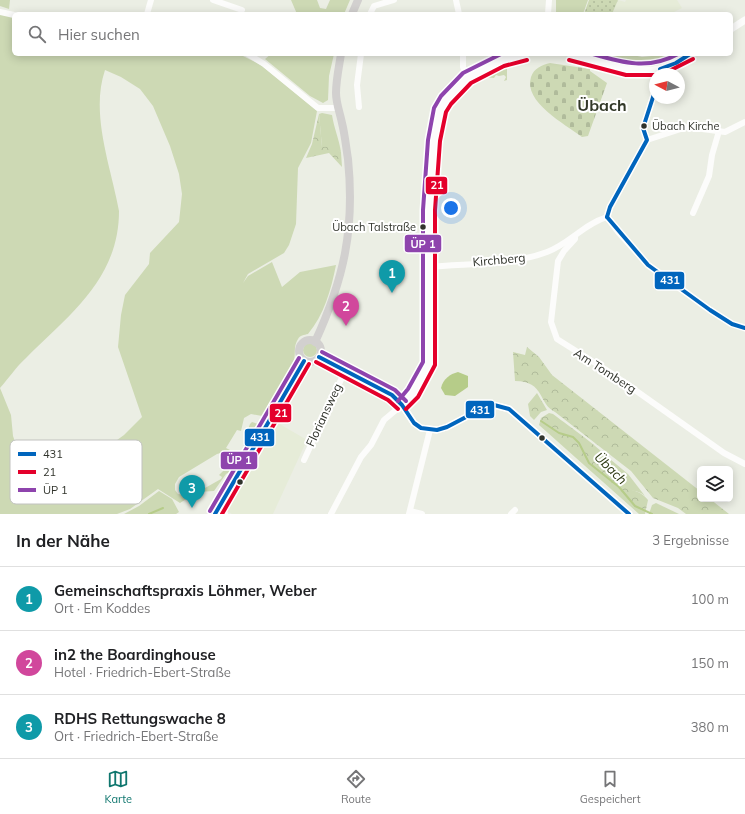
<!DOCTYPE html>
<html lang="de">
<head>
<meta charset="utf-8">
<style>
  :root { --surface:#fff; --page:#f2f2f2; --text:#202124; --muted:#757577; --line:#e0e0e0; --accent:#0f766e }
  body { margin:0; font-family:Mulish,sans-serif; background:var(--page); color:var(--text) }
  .controls { position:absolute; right:12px; bottom:12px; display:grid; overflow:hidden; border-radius:6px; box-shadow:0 2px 10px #0003 }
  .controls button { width:36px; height:36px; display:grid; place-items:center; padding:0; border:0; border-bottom:1px solid var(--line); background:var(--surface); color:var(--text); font:20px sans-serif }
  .compass { position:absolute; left:649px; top:68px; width:36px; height:36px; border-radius:50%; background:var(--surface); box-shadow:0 2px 10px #0003; rotate:277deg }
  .you { position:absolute; left:451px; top:208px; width:14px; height:14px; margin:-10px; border:3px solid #fff; border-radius:50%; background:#1a73e8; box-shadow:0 0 0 6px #1a73e833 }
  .badge { display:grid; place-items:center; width:26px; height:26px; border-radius:50%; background:var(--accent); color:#fff; font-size:13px; font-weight:700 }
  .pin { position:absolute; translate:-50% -33px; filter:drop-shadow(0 1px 2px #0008) }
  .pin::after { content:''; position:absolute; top:21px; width:14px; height:12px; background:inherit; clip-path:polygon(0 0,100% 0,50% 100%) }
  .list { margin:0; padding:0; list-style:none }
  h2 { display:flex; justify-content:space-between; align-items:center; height:52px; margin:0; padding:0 16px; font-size:17px }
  h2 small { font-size:13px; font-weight:400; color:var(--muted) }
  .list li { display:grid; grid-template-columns:26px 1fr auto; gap:12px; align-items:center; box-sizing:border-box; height:64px; padding:0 16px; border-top:1px solid var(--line) }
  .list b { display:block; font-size:15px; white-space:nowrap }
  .list p { margin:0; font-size:13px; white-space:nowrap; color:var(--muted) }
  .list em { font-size:13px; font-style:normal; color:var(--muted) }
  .icon { flex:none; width:22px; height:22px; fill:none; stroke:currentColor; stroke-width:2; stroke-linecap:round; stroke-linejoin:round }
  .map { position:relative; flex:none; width:745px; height:514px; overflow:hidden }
  .search { position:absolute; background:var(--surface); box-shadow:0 2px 10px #0003; left:12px; right:12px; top:12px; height:44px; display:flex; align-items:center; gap:10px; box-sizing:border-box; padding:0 14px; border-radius:6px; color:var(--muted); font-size:15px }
  .sheet { height:244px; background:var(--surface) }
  nav { display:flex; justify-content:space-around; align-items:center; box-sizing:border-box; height:56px; border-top:1px solid var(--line); background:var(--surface); font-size:11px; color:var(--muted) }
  nav a { display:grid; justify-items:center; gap:2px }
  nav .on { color:var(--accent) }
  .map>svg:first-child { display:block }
  .built { fill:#e6ecd8 }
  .green { fill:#cdd9b4; fill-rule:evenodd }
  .forest { fill:url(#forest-crowns) }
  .cemetery { fill:url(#cemetery-stones) }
  .park { fill:url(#park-dots) }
  .water { fill:#b6cc89 }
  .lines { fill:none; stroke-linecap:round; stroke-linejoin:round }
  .stream { stroke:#b6cc89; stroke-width:2 }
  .minor { stroke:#fcfcfb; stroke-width:6 }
  .tertiary { stroke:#fcfcfb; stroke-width:7 }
  .secondary { stroke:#d2d0cf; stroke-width:8 }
  .bus-1-casing { stroke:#fff; stroke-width:7 }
  .bus-2-casing { stroke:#fff; stroke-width:7 }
  .bus-3-casing { stroke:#fff; stroke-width:7 }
  .bus-1 { stroke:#0065bd; stroke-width:4 }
  .bus-2 { stroke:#e4002b; stroke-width:4 }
  .bus-3 { stroke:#8e44ad; stroke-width:4 }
  .bus-dot { fill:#30332b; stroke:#fff; stroke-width:1.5 }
  .labels { text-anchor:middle; stroke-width:4; stroke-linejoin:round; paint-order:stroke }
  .bus-label { font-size:11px; fill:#30332b; stroke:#fff; text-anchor:start }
  .street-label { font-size:12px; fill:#30332b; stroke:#fff }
  .water-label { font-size:13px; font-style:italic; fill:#2e3a13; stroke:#fff }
  .district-label { font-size:16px; font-weight:bold; fill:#323828; stroke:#fff }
  .key { fill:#fff; stroke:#c1c2bf; stroke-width:1 }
  .key-label { font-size:11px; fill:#30332b }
  .line-badge { stroke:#fff; stroke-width:1.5 }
  .badge-label { font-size:11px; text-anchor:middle; font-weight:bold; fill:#fff }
</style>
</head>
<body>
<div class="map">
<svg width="745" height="514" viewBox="0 0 745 514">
  <defs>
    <pattern id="forest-crowns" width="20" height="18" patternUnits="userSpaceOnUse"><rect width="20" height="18" fill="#cdd9b4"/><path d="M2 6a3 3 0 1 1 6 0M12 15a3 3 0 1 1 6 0" fill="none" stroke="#b0bb9b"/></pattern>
    <pattern id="cemetery-stones" width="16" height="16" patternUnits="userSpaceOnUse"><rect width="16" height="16" fill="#cdd9b4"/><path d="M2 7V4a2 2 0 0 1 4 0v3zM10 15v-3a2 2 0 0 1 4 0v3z" fill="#b0bb9b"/></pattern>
    <pattern id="park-dots" width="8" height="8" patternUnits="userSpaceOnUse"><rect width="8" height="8" fill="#cdd9b4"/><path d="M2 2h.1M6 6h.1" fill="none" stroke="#b0bb9b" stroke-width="1.8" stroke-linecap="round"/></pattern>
  </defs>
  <rect width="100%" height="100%" fill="#ebeee4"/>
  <g class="built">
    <path d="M618,0L625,2L626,0H677L682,8L670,14H612Z"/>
    <path d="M278,423L307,440L273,514H232L227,511Z"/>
  </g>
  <g class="green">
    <path d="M0,0H10L9,9L0,6Z"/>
    <path d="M291,0H317L320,8L326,9L330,0H350L344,14H297Z"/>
    <path d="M556,0H588L583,14H556Z"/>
    <path d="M0,14L14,17V54H239L261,65L317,111L311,143L298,168L296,224L289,245L284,253L248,274L243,283L248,276L272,262L282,287L300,272L336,265C331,290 324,315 308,334C304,335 300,335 298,339C293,347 296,353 294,360C288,380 274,398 262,416L251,414L244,418L241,431L237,430L226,448L230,450L229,451L217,454L179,477L175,484V490L178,494L184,495L199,487L205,488L221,479L222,477L219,475L228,466L232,469L248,440L245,437L250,424L252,422L258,424L248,446L233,470L226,474L214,491L197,492L180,503L158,489L130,509L117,514H0ZM105,70L121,77L140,89L153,106L170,146L179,174L182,194L179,222L150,253L149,264L125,295L121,315L118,347L142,417L124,435L95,456L58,474L33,479L24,468L13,436L11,415L0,388C9,378 16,367 26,358C69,315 119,279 119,211C111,167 90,114 105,70Z"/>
    <path d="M271,54H334L329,76L328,100L323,103L310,96L265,59Z"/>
    <path d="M601,54H628L642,57L672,54C647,66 626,64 601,54Z"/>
    <path d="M507,66V80L504,81L506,77L504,75L499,76L496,75L494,78L484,77L478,83L470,86L469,85Z"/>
    <path d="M322,113L332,115C334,128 339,139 341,152L335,149L322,147L319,114Z"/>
    <circle cx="310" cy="350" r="7"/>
    <path d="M605,455L628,474L645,496C639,491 635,491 628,490C611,487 609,469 605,455Z"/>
    <path d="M159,491L172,499L179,512L176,514H124L139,506Z"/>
    <path d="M656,503L679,514H649L652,505Z"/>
  </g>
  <g class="forest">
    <path d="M319,114L322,147L333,146L341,152L342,167L329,153L306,158L312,144Z"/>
    <path d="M527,347L539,357L552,375L700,491V499H710L729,514H686L678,508L653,498L631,471L555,412C538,404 545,381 515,381L513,352L525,355Z"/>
    <path d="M537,393L547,410L541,412L534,420L530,416L528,404Z"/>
    <path d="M549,413L553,414C562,421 602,449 605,456C610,465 607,474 615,481C628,493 638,487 648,500L645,514H639L539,425L541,418Z"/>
  </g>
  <path class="cemetery" d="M550,63L590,69V71L607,83L588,136L582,137C565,124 523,102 531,77C534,68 542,65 550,63Z"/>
  <path class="park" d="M589,0H618L612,14H584Z"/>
  <path class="water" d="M458,372L468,376V387L455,396L445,395L441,388C443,379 450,374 458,372Z"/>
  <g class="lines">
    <g class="stream">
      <path d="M541,421L559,433L573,437L579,443L589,463L619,487L635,506L652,514"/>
      <path d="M149,514L163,508"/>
    </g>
    <g class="minor">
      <path d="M213,0L242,10"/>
      <path d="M456,0L459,14"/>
      <path d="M0,12L14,15"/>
      <path d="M147,14L151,0"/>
      <path d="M370,14L374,6L394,0"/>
      <path d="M548,14L549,0"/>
      <path d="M248,54L264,64L318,108H339"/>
      <path d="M463,54V67L467,78"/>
      <path d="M359,107L357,85L361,54"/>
      <path d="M647,140L687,127L725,132L745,122"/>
      <path d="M693,213L709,176L712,155L719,131"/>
      <path d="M607,217L618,232L648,265L710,310L732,324L745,328"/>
      <path d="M607,217L610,207L647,140L643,128L655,91"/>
      <path d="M575,236V239L564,251L558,261L551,322L557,339L611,373L724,453L745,464"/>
      <path d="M428,267C467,263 510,266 547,252C569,244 584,224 607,217"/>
      <path d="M304,460L345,371"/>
      <path d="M218,510L225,514"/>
      <path d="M410,511L422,514"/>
      <path d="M331,514L361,457L371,445L384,420L402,405"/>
      <path d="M409,514L430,430"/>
      <path d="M511,514L515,510"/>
    </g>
    <g class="tertiary">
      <path d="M731,29L745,20"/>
      <path d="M570,54C598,60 632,77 662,68C672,65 681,59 690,54"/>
      <path d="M319,357L392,395L402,405L414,423L421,428L437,430L447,427L487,406L494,405L509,409L629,514"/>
      <path d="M402,405L413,393L429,364V210L434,140L440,110L446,100L467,78L502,60L526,54"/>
    </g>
    <g class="secondary">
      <path d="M352,14L358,0"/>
      <circle cx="310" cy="351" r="11"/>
      <path d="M315,342C344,279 355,229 348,159C346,147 345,135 342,123C340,113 336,103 336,93C336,80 339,67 341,54"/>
      <path d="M215,514L304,361"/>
    </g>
    <defs>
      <g id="bus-1">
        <path d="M660,69L676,63L690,54"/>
        <path d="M607,217L648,265L710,310L732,324L745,328"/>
        <path d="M607,217L610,207L647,140L643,128L655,91"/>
        <path d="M319,357L392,395L402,405L414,423L421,428L437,430L447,427L487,406L494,405L509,409L629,514"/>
        <path d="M215,514L304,361"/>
      </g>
      <g id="bus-2">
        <path d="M569,60L626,75H655"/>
        <path d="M663,74L693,59"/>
        <path d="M316,362L388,400L398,409"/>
        <path d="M406,409L418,397L435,365V210L440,141L446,112L451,104L471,83L504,66L527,60"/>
        <path d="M222,514L309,364"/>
      </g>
      <g id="bus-3">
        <path d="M593,54C623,63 649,70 678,54"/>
        <path d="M322,352L395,390L406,401"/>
        <path d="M398,401L408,389L423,362V210L428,140L434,108L441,96L463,73L501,54"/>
        <path d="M210,511L299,358"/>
      </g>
    </defs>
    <use href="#bus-1" class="bus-1-casing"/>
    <use href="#bus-2" class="bus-2-casing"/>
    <use href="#bus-3" class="bus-3-casing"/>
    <use href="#bus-1" class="bus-1"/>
    <use href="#bus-2" class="bus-2"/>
    <use href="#bus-3" class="bus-3"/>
  </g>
  <g class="bus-dot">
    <circle cx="644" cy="126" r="3.5"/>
    <circle cx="423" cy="227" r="3.5"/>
    <circle cx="542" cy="438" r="3.5"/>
    <circle cx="240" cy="482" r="3.5"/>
  </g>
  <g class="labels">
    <g class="bus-label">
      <text x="652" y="130">Übach Kirche</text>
      <text x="416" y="231" text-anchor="end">Übach Talstraße</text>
    </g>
    <g class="street-label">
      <text transform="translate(499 260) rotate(-5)" y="4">Kirchberg</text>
      <text transform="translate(605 371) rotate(33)" y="4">Am Tomberg</text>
      <text transform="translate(324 415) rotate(-65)" y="4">Floriansweg</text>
    </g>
    <g class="water-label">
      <text transform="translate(611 468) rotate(44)" y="5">Übach</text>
    </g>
    <g class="district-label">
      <text x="602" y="111">Übach</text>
    </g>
  </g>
  <rect x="10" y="440" width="132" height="64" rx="6" class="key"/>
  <rect x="18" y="452" width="18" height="4" fill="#0065bd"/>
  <rect x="18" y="470" width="18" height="4" fill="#e4002b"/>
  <rect x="18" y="488" width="18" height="4" fill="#8e44ad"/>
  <g class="key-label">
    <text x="43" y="458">431</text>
    <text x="43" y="476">21</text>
    <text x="43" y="494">ÜP 1</text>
  </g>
  <g class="line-badge">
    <rect x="425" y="176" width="23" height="19" rx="4" fill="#e4002b"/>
    <rect x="404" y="234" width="38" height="19" rx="4" fill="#8e44ad"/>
    <rect x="654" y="271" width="31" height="19" rx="4" fill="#0065bd"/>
    <rect x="465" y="400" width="30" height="19" rx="4" fill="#0065bd"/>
    <rect x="269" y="403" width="23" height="20" rx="4" fill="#e4002b"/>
    <rect x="244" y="428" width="31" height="19" rx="4" fill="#0065bd"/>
    <rect x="220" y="451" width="38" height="19" rx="4" fill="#8e44ad"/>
  </g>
  <g class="badge-label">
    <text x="437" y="189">21</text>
    <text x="423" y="248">ÜP 1</text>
    <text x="670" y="284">431</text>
    <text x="480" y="414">431</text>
    <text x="281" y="417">21</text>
    <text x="260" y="441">431</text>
    <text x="239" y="464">ÜP 1</text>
  </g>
</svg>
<div class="controls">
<button><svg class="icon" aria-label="layers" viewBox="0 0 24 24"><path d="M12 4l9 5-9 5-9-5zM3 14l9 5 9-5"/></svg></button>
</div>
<svg class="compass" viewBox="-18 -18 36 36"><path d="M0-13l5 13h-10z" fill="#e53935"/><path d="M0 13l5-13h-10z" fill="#757577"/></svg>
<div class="you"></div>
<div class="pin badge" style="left:392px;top:293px;background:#0f9aa8">1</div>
<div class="pin badge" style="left:346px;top:326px;background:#d1479c">2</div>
<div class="pin badge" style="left:192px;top:508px;background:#0f9aa8">3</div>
<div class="search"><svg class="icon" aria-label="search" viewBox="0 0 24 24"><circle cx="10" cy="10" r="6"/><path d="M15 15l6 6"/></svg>Hier suchen</div>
</div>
<section class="sheet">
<h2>In der Nähe<small>3 Ergebnisse</small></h2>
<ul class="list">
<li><span class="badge" style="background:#0f9aa8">1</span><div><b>Gemeinschaftspraxis Löhmer, Weber</b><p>Ort · Em Koddes</p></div><em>100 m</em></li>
<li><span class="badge" style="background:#d1479c">2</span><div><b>in2 the Boardinghouse</b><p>Hotel · Friedrich-Ebert-Straße</p></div><em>150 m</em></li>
<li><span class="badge" style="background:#0f9aa8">3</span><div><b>RDHS Rettungswache 8</b><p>Ort · Friedrich-Ebert-Straße</p></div><em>380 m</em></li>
</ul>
</section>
<nav>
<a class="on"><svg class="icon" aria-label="map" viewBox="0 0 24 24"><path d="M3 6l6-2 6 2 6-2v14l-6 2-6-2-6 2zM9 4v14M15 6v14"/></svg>Karte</a>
<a><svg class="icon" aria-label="directions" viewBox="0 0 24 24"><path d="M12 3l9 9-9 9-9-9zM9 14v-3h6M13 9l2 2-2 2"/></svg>Route</a>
<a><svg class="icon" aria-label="saved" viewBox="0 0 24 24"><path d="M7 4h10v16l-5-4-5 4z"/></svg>Gespeichert</a>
</nav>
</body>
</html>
